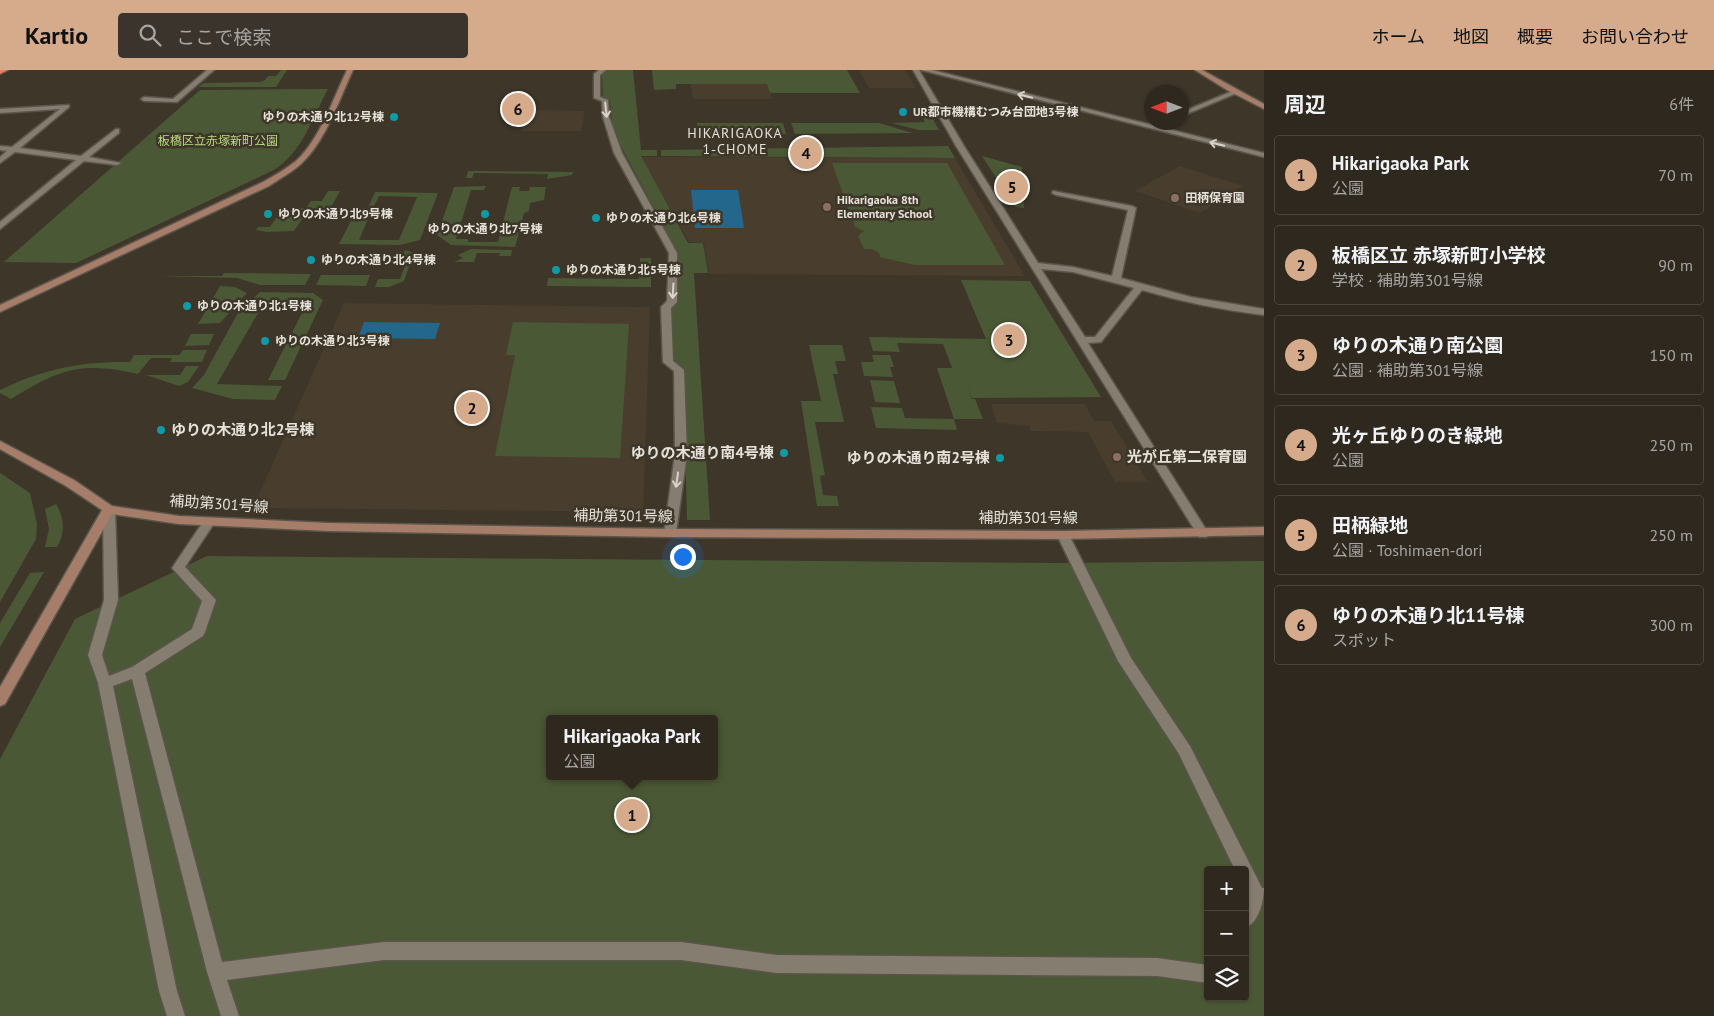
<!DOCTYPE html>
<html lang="ja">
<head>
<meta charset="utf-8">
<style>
  :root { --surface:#2e281f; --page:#3a342c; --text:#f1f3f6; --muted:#a7a6a4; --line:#49443d; --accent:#d6ab8b }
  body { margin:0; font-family:"PT Sans","Noto Sans JP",sans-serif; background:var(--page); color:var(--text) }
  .controls { position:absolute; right:15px; bottom:15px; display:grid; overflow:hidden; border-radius:5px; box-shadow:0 1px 4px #0004 }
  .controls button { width:45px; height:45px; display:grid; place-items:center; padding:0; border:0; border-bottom:1px solid var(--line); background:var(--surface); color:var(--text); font:25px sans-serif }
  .compass { position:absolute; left:1144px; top:15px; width:45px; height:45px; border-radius:50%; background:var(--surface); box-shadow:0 1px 4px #0004; rotate:270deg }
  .you { position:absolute; left:682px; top:486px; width:18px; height:18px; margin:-12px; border:4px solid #fff; border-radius:50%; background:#1a73e8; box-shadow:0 0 0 8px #1a73e833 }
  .badge { display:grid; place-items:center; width:32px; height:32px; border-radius:50%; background:var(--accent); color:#111; font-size:16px; font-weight:700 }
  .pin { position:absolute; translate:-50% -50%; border:2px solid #fff; box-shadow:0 1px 5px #0006 }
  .popup { position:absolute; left:546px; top:645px; width:172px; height:65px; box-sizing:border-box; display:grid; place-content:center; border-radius:5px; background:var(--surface); filter:drop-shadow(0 1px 4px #0005); font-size:16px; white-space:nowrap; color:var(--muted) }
  .popup b { font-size:19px; color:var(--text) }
  .popup::after { content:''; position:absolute; left:50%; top:100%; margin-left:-10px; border:10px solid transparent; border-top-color:var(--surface) }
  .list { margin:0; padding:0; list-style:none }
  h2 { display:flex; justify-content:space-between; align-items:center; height:65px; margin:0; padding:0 20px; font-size:21px }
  h2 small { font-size:16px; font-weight:400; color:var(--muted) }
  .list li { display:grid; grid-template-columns:32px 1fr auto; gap:15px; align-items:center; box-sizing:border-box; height:80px; margin:0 10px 10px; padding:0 10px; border:1px solid var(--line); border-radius:5px }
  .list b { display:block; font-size:19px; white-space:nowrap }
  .list p { margin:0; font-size:16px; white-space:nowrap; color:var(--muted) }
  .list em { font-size:16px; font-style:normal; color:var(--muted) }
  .icon { flex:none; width:28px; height:28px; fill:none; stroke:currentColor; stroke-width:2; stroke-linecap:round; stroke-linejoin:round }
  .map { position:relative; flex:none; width:1264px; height:946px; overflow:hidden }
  header { display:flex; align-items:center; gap:30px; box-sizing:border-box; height:70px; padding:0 25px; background:var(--accent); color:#111 }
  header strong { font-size:24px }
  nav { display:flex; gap:28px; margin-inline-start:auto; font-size:18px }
  .search { width:350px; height:45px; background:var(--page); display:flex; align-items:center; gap:12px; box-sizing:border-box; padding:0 18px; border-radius:5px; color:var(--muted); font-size:19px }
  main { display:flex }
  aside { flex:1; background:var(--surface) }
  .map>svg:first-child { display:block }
  .built { fill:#493e2d }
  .green { fill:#4b5835; fill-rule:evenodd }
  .water { fill:#24678c }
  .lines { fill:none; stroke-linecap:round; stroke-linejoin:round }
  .street-casing { stroke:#5a544a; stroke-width:3 }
  .secondary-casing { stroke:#5a544a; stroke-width:3 }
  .highway-casing { stroke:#5a544a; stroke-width:3 }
  .street { fill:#857d6f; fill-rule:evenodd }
  .secondary { fill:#a67d68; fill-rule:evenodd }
  .highway { fill:#f47c59; fill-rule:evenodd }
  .oneway { stroke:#d7d3ca }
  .culture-dot { fill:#0f9aa8; stroke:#3d3629; stroke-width:2 }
  .education-dot { fill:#8d6e63; stroke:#3d3629; stroke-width:2 }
  .labels { text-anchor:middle; stroke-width:5; stroke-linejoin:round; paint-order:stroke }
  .far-poi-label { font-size:12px; font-weight:bold; fill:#e6e2da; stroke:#3d3629; text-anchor:start }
  .far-park-label { font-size:12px; fill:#bad981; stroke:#3d3629 }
  .far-neighbourhood-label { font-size:14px; letter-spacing:1px; fill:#e6e2da; stroke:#3d3629 }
  .poi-label { font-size:15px; font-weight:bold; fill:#e6e2da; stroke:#3d3629; text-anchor:start }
  .street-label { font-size:15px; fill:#e6e2da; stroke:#3d3629 }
</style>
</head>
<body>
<header>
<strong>Kartio</strong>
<div class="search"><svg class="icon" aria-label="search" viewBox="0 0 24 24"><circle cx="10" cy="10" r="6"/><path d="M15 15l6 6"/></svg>ここで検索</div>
<nav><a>ホーム</a><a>地図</a><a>概要</a><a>お問い合わせ</a></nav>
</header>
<main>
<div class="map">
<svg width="1264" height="946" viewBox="0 0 1264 946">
  <rect width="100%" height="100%" fill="#3d3629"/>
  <g class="built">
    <path d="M859,0H905L916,18H869Z"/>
    <path d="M691,14H768L772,29H693Z"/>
    <path d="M529,41L538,40L585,41L581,61H521Z"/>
    <path d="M642,87L955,88L1025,206L709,204L704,173L689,172L645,98Z"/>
    <path d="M1180,96L1243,116L1200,143L1135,121Z"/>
    <path d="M344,233L650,237L643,442L253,438Z"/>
    <path d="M991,334H1085L1094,351H1111L1148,412H1115L1088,362L1031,361L1029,356L997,353Z"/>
  </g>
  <g class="green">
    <path d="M281,0H287L276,17H198L204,13L259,12L264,11L268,6H276Z"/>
    <path d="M608,0H633L641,80H657V86H641L688,173H703L708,203H694L710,450H687L683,299L673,291L672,238L678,232V183L617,69L618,67L612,55L610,30L603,27L602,5Z"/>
    <path d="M652,0H847L860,23H770L767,14H676V19L654,20Z"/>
    <path d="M328,19C313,47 302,83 274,100L76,193L4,192L200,20Z"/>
    <path d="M919,40L929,42L939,60H919L891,53L925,52Z"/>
    <path d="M697,53H783L786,64H698Z"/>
    <path d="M791,53H879L913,63L795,64Z"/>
    <path d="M948,76L955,88L661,86V80Z"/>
    <path d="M982,86L1022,97L1024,138L1015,137Z"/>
    <path d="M832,93H947L1005,195H915L880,187L879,183L872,179H864L858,166L864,161L855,157Z"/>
    <path d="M468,101H473L573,102L572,105L547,109L548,104L474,103L472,108H466Z"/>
    <path d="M486,116L484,120H471L456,169H468V172H498L512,117H520L519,121H529L530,117H546L544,130L530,133L529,141L524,143L515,177L451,175L437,165L454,117Z"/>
    <path d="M328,121H340L330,139L308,144L291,142L294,138H306L311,131H322Z"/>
    <path d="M375,122L438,123L420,170L400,175L339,174L352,149H368L359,170H399L417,127L379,126L371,142H366Z"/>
    <path d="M289,145L304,146L294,161L267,162L256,160L258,157H270L276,148H287Z"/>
    <path d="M471,179L512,180L511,186H499L500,183H477L474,192H454L463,188L458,185Z"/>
    <path d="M405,180L414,183L404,211L389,217H375L378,209H400L406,193H400Z"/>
    <path d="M640,188H651V217L547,216L548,208L639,209Z"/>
    <path d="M224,203L311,204L305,215H260L237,208L157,206H222Z"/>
    <path d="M321,205H370L366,216L316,215Z"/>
    <path d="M961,210L1030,211L1101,327L972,328L967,315L972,329H975L983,349H954L957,360L876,358L871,337L902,338L905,348L954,349L937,298H952L943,274L897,273L900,282L873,281L869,267L986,269Z"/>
    <path d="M220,216L235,217L247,223L220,253L198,254Z"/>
    <path d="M260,222L313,223L323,230L285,310H268L308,231H265L217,314L282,316L275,330L233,329L192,318L204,305L239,241Z"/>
    <path d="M513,252L629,254L620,388L495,386L515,285H506Z"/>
    <path d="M191,264H214L209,275L185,276Z"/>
    <path d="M809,275H842L846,291H835L838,304H833L844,352H815L825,405L820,406L823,425L837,426L839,436H817L801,331H821Z"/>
    <path d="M183,280H207L202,292H170L172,288H151L138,304C80,291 60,299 11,329L0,323V320C43,299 82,291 130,292L134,285H179Z"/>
    <path d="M872,285H890L894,297H890L893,307L864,306L861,292H874Z"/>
    <path d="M186,296H199L188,312L179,316L146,305H180Z"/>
    <path d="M870,310L894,311L900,333L875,332Z"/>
    <path d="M0,403L30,423L37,454L36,469L0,532Z"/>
    <path d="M56,434C64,447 66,463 57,477H45L49,459L45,439Z"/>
    <path d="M207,486L1056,493L1264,491V946H0V689L75,549ZM550,649H714V706H550ZM1208,800H1245V927H1208Z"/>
    <path d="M44,502L0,577V553L30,503Z"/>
  </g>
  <g class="water">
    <path d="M691,120H738L744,158H695Z"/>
    <path d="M364,252L440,253L435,269L358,268Z"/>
  </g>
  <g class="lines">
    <defs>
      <g id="street">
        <path d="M207,0H214L177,32L144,31L141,29L144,27L173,29Z"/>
        <path d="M599,0H606L600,5V27L608,30L609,47L622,83L677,183V232L671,238L673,291L684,300L687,384L676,463L670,467L664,463L675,384L674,301L663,292L661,237L667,231L669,183L614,83L603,47L602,31L594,28V4Z"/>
        <path d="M913,0H919L964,76L1038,193L1073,197L1112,206L1128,140L1056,125L1052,123L1053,121L1132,136L1136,138L1121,208L1191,227L1264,239V245C1223,240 1182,232 1142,220L1101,272L1088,273L1207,461L1209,464L1207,467H1199L956,76ZM1041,199L1073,202L1134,218L1095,267H1085Z"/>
        <path d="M921,0H932L1264,83V87Z"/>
        <path d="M1235,20L1238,22L1237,23L1182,46V42Z"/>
        <path d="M69,35V37L20,78L81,86L116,59H119V63L89,87L121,93L117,95L84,91L0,159V152L76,90L15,82L0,93V87L7,81L0,80V76L12,77L60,39L0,43V39Z"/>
        <path d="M109,435L115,439L118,530L102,585L109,606L132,597L192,559L202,531L172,498L205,449H213L215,452L185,497L216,530L205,562L203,566L145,603L222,892L384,872H681L777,885L1157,888L1208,895V913L1157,906L777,903L681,890H384L227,910L239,946H221L207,902L132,609L113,616L177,921L185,946H167L159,921L98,613L88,585L104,530L103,439Z"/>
        <path d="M1063,461L1069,465L1131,588L1190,676L1262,818H1264C1264,830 1259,853 1245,858V832L1248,827L1245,821V800H1235L1179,684L1118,591L1057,465Z"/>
      </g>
      <g id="secondary">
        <path d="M347,0H353C339,30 326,71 301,94C291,103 279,109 269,116L0,242V235L263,112C274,106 286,99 296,91C320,69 333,29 347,0Z"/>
        <path d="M1195,0H1202L1264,34V39L1227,20Z"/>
        <path d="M0,371L74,410L112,436L179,446L328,453L670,459L1063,461L1264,457V465L1063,469L670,467L328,461L179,454L112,444L5,634L0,636V617L102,440L66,416L0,379Z"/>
      </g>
      <path id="highway" d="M0,0H8L0,4Z"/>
    </defs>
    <use href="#street" class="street-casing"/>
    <use href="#secondary" class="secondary-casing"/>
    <use href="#highway" class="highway-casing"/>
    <use href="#street" class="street"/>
    <use href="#secondary" class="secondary"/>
    <use href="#highway" class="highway"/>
  </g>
  <defs><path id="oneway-shaft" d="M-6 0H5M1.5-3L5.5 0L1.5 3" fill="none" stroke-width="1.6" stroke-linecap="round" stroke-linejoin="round" transform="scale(1.25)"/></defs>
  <g class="oneway">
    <use href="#oneway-shaft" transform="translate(1025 26) rotate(-166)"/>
    <use href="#oneway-shaft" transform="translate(606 40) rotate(84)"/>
    <use href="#oneway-shaft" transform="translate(1217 74) rotate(-166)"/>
    <use href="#oneway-shaft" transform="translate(673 221) rotate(93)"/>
    <use href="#oneway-shaft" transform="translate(677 410) rotate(98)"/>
  </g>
  <g class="culture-dot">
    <circle cx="903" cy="42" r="5"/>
    <circle cx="394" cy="47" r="5"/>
    <circle cx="268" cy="144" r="5"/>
    <circle cx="485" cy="144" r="5"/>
    <circle cx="596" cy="148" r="5"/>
    <circle cx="311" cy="190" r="5"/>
    <circle cx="556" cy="200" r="5"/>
    <circle cx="187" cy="236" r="5"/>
    <circle cx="265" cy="271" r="5"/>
    <circle cx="161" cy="360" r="5"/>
    <circle cx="784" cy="383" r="5"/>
    <circle cx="1000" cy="388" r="5"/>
  </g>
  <g class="education-dot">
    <circle cx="1175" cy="128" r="5"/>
    <circle cx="827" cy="137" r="5"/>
    <circle cx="1117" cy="387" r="5"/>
  </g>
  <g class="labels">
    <g class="far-poi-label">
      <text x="913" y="46">UR都市機構むつみ台団地3号棟</text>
      <text x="384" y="51" text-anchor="end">ゆりの木通り北12号棟</text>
      <text x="1185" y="132">田柄保育園</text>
      <text x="837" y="134">Hikarigaoka 8th<tspan x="837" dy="14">Elementary School</tspan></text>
      <text x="278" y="148">ゆりの木通り北9号棟</text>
      <text x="606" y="152">ゆりの木通り北6号棟</text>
      <text x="485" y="163" text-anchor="middle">ゆりの木通り北7号棟</text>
      <text x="321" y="194">ゆりの木通り北4号棟</text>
      <text x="566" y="204">ゆりの木通り北5号棟</text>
      <text x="197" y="240">ゆりの木通り北1号棟</text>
      <text x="275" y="275">ゆりの木通り北3号棟</text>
    </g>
    <g class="far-park-label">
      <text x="218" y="75">板橋区立赤塚新町公園</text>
    </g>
    <g class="far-neighbourhood-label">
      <text x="735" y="68">HIKARIGAOKA<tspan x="735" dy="16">1-CHOME</tspan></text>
    </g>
    <g class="poi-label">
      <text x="171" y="365">ゆりの木通り北2号棟</text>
      <text x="774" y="388" text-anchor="end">ゆりの木通り南4号棟</text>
      <text x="1127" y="392">光が丘第二保育園</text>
      <text x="990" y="393" text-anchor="end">ゆりの木通り南2号棟</text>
    </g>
    <g class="street-label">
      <text transform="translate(219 434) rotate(4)" y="5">補助第301号線</text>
      <text transform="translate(623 446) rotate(1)" y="5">補助第301号線</text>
      <text x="1028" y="453">補助第301号線</text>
    </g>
  </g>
</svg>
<div class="controls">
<button>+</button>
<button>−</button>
<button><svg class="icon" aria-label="layers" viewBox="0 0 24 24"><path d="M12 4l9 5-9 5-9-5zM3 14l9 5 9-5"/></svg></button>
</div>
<svg class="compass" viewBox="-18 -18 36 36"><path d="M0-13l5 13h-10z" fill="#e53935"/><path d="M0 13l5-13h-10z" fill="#a7a6a4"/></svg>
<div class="you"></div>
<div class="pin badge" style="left:632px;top:745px">1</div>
<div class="popup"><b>Hikarigaoka Park</b>公園</div>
<div class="pin badge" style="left:472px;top:338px">2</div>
<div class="pin badge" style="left:1009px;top:270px">3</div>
<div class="pin badge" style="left:806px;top:83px">4</div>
<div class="pin badge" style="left:1012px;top:117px">5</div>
<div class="pin badge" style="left:518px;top:39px">6</div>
</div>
<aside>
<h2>周辺<small>6件</small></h2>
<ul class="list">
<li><span class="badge">1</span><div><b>Hikarigaoka Park</b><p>公園</p></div><em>70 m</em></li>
<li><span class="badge">2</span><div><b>板橋区立 赤塚新町小学校</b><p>学校 · 補助第301号線</p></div><em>90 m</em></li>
<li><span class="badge">3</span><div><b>ゆりの木通り南公園</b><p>公園 · 補助第301号線</p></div><em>150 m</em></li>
<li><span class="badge">4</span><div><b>光ヶ丘ゆりのき緑地</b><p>公園</p></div><em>250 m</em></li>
<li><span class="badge">5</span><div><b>田柄緑地</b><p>公園 · Toshimaen-dori</p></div><em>250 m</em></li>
<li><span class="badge">6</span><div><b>ゆりの木通り北11号棟</b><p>スポット</p></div><em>300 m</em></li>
</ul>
</aside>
</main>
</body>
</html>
